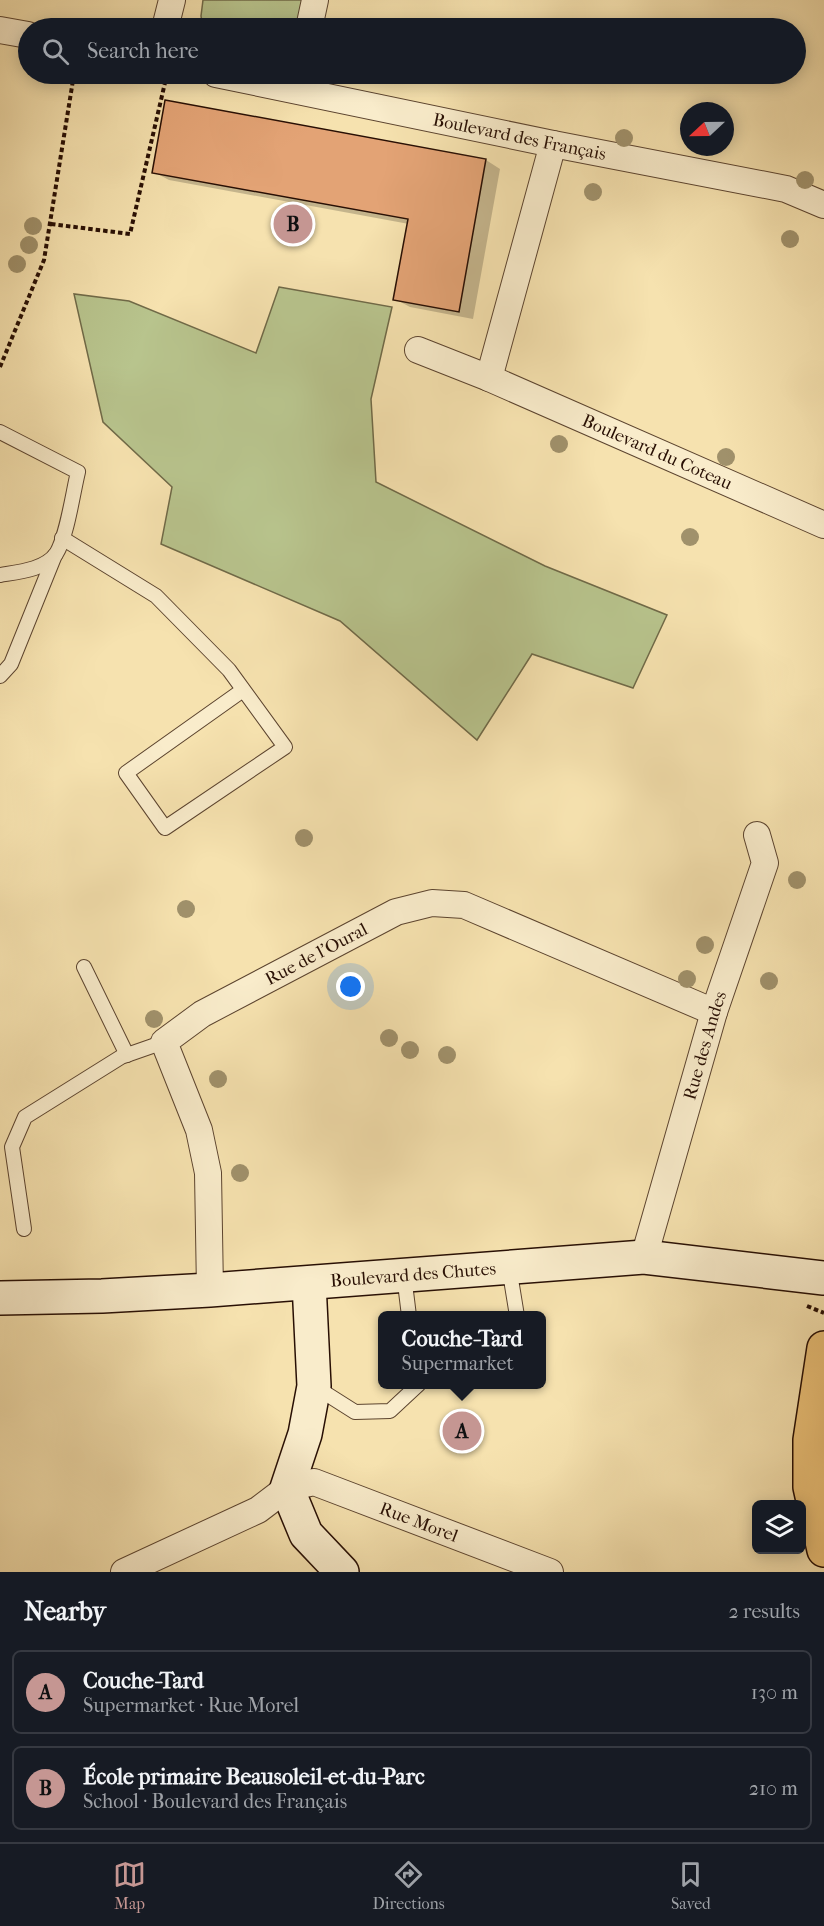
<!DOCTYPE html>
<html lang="en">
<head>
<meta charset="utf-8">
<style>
  :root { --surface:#171b24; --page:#242831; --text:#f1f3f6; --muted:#9ea1a6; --line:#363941; --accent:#c59692 }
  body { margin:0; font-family:"IM FELL French Canon",serif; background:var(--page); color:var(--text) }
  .controls { position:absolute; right:18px; bottom:18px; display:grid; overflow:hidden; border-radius:9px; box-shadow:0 3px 15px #0003 }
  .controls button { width:54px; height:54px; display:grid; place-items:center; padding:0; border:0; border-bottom:2px solid var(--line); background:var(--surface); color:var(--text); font:30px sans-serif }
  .compass { position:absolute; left:680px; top:102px; width:54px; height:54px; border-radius:50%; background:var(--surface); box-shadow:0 3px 15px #0003; rotate:248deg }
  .you { position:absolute; left:351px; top:987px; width:21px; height:21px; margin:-15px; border:4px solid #fff; border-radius:50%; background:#1a73e8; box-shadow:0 0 0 9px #1a73e833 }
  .badge { display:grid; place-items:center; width:39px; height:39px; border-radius:50%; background:var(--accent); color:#111; font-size:20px; font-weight:700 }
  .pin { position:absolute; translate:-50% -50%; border:3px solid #fff; box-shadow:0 2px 6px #0006 }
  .popup { position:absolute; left:378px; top:1311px; width:168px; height:78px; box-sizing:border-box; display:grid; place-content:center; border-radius:9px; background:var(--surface); filter:drop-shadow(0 2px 4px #0005); font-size:20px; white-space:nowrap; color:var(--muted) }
  .popup b { font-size:22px; color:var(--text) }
  .popup::after { content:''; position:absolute; left:50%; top:100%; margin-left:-12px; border:12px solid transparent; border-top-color:var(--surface) }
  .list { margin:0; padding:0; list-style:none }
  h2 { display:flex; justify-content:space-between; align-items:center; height:78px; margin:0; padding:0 24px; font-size:26px }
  h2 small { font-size:20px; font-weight:400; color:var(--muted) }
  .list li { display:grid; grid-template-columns:39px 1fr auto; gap:18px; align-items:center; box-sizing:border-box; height:84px; margin:0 12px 12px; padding:0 12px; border:2px solid var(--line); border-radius:9px }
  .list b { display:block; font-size:22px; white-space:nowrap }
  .list p { margin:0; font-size:20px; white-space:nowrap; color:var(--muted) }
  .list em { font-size:20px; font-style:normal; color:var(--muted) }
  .icon { flex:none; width:33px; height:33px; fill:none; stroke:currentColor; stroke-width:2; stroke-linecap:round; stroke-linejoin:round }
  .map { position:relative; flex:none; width:824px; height:1572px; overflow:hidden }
  .search { position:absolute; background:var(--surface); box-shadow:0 3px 15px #0003; left:18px; right:18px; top:18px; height:66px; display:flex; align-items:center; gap:15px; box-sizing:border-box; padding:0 21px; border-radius:33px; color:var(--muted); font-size:22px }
  .sheet { height:270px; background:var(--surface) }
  nav { display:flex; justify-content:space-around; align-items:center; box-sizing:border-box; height:84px; border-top:2px solid var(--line); background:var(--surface); font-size:16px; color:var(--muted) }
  nav a { display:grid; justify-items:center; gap:3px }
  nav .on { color:var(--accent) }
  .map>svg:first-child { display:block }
  .green { fill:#b8c48d; stroke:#706a48; stroke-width:1.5 }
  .shadow { fill:#0003 }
  .building { fill:#e3a375; stroke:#280f04; stroke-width:1.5 }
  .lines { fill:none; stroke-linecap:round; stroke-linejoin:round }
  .lane-casing { stroke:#5c442f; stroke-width:16 }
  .street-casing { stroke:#5c442f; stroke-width:28 }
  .secondary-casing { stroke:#280f04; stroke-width:36 }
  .highway-casing { stroke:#280f04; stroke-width:36 }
  .path { stroke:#280f04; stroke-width:4; stroke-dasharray:4.5 3; stroke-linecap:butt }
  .lane { stroke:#f9eccb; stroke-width:14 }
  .street { stroke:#f9eccb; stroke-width:26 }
  .secondary { stroke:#f9eccb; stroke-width:33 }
  .highway { stroke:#ebc178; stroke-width:33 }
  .tree { fill:#a0916b }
  .labels { text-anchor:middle; stroke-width:5; stroke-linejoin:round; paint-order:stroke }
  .street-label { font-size:18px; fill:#280f04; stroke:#f9eccb }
</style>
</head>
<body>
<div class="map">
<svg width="824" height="1572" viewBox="0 0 824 1572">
  <rect width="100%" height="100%" fill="#f6e2af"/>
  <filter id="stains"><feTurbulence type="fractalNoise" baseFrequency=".00333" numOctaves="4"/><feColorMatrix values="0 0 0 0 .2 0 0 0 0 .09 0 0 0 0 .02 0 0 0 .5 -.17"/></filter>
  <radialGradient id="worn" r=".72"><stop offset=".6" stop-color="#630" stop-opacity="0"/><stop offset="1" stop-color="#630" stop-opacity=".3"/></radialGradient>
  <g class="green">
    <path d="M203,0H307L302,28H203L201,16Z"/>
    <path d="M279,287L392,307L371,399L376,482L545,566L667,615L633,688L532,654L477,740L340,621L161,544L172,487L103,422L74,294L129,301L256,353Z"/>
  </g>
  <path class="shadow" d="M167,102L486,160L500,169L473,319L410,307L395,299L409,224L169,180L154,172Z"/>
  <path class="building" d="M165,100L486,159L459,312L393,300L408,219L152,173Z"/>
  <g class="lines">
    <defs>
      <g id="lane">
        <path d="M0,432L78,472C73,492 67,537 56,554C44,570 18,572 0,575"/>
        <path d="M62,538L156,596L229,670L285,747L165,828L126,773L243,690"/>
        <path d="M0,676L11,664L55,555"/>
        <path d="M84,967L127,1055"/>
        <path d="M24,1229L12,1147L25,1117L121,1057L164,1042"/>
        <path d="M509,1267L517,1316"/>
        <path d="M404,1275L409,1316"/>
        <path d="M314,1386L355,1412L390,1411L419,1384"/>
      </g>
      <g id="street">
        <path d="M165,28L172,0"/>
        <path d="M309,28L315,0"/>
        <path d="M0,30L28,35"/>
        <path id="s1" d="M216,74L553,144L786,189L824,205"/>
        <path id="s2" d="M418,350L489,378L824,525"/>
        <path d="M489,378L553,144"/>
        <path id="s3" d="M644,1257L714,1012L765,863L757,835"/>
        <path id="s4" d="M210,1290L208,1173L199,1130L164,1042L202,1014L396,912L432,903L464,905L714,1012"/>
        <path id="s5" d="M124,1572L258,1510L287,1488L314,1482L550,1572"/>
      </g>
      <g id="secondary">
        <path d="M309,1283L314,1386L305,1434L287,1488L306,1534L342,1572"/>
        <path id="s6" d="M0,1298L102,1296L210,1290L644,1257L824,1278"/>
      </g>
      <path id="highway" d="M824,1348L810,1440V1487L824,1550"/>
    </defs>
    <use href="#lane" class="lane-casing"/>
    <use href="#street" class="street-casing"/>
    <use href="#secondary" class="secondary-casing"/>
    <use href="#highway" class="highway-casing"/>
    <g class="path">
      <path d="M51,224L130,234L167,74"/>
      <path d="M0,367L44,260L74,74"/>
      <path d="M807,1306L824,1313"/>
    </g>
    <use href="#lane" class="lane"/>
    <use href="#street" class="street"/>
    <use href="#secondary" class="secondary"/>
    <use href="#highway" class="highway"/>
  </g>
  <g class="tree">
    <circle cx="624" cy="138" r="9"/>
    <circle cx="805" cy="180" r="9"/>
    <circle cx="593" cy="192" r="9"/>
    <circle cx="33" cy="226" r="9"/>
    <circle cx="790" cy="239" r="9"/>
    <circle cx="29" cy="245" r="9"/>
    <circle cx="17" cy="264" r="9"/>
    <circle cx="559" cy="444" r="9"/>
    <circle cx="726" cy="457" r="9"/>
    <circle cx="690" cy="537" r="9"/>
    <circle cx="304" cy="838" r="9"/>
    <circle cx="797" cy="880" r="9"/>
    <circle cx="186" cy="909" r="9"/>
    <circle cx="705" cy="945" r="9"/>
    <circle cx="687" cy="979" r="9"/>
    <circle cx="769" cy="981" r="9"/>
    <circle cx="154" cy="1019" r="9"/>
    <circle cx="389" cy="1038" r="9"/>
    <circle cx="410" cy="1050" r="9"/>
    <circle cx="447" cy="1055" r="9"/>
    <circle cx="218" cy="1079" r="9"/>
    <circle cx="240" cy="1173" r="9"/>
  </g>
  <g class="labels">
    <g class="street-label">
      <text dy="6" stroke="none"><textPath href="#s1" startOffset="310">Boulevard des Français</textPath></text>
      <text dy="6" stroke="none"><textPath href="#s2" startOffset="260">Boulevard du Coteau</textPath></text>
      <text dy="6" stroke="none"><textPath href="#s4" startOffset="432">Rue de l'Oural</textPath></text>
      <text dy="6" stroke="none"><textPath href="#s3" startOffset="220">Rue des Andes</textPath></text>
      <text dy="6" stroke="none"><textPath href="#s6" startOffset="414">Boulevard des Chutes</textPath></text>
      <text dy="6" stroke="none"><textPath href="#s5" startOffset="324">Rue Morel</textPath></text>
    </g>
  </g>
  <rect width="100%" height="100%" filter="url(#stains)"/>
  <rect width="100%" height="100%" fill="url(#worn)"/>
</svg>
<div class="controls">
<button><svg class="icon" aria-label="layers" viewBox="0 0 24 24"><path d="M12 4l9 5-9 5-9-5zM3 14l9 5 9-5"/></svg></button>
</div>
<svg class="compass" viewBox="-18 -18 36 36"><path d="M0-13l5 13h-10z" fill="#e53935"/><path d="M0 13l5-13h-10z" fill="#9ea1a6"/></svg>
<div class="you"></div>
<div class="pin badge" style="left:462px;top:1431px">A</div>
<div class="popup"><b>Couche-Tard</b>Supermarket</div>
<div class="pin badge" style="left:293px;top:224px">B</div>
<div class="search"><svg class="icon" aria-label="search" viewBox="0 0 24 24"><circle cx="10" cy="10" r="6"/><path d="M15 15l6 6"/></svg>Search here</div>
</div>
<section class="sheet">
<h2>Nearby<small>2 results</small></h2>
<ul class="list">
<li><span class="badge">A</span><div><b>Couche-Tard</b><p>Supermarket · Rue Morel</p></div><em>130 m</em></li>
<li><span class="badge">B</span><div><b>École primaire Beausoleil-et-du-Parc</b><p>School · Boulevard des Français</p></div><em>210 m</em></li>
</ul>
</section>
<nav>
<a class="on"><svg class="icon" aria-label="map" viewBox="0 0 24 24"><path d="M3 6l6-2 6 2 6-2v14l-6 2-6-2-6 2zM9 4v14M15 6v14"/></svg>Map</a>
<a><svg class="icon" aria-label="directions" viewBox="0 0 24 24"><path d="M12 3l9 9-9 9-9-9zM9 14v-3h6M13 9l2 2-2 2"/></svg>Directions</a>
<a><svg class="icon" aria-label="saved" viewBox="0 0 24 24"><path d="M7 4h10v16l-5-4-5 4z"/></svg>Saved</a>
</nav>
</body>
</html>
